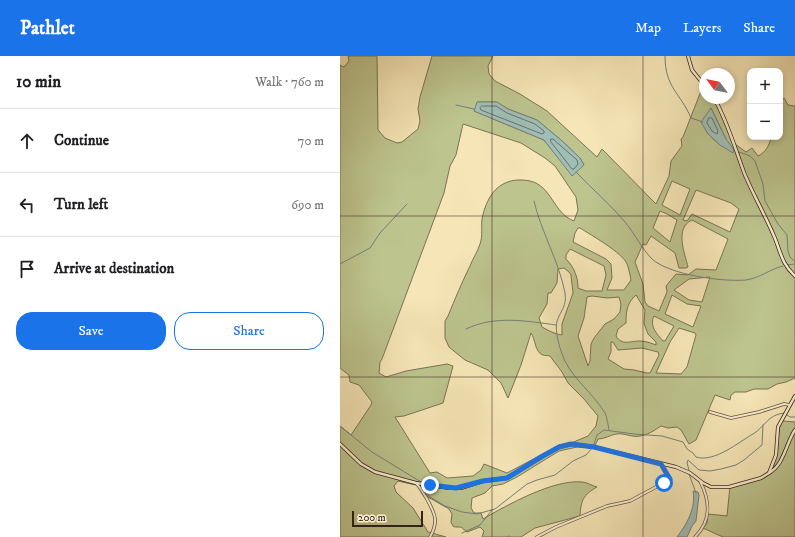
<!DOCTYPE html>
<html lang="en">
<head>
<meta charset="utf-8">
<style>
  :root { --surface:#fff; --page:#f6f6f6; --text:#202124; --muted:#757577; --line:#e0e0e0; --accent:#1a73e8 }
  body { margin:0; font-family:"IM FELL DW Pica",serif; background:var(--page); color:var(--text) }
  .controls { position:absolute; right:12px; top:12px; display:grid; overflow:hidden; border-radius:8px; box-shadow:0 2px 6px #0003 }
  .controls button { width:36px; height:36px; display:grid; place-items:center; padding:0; border:0; border-bottom:1px solid var(--line); background:var(--surface); color:var(--text); font:20px sans-serif }
  .compass { position:absolute; left:359px; top:12px; width:36px; height:36px; border-radius:50%; background:var(--surface); box-shadow:0 2px 6px #0003; rotate:302deg }
  .scale { position:absolute; left:12px; bottom:10px; width:71px; box-sizing:border-box; padding-left:4px; border:2px solid #37221a; border-top:0; font-size:11px; line-height:14px; white-space:nowrap; color:#37221a; -webkit-text-stroke:3px #f9efd0; paint-order:stroke }
  .stop { position:absolute; width:12px; height:12px; margin:-9px; border:3px solid #1a73e8; border-radius:50%; background:#fff }
  .stop.end { background:#1a73e8; border-color:#fff; box-shadow:0 1px 4px #0008 }
  .list { margin:0; padding:0; list-style:none }
  h2 { display:flex; justify-content:space-between; align-items:center; height:52px; margin:0; padding:0 16px; font-size:17px }
  h2 small { font-size:13px; font-weight:400; color:var(--muted) }
  .list li { display:grid; grid-template-columns:26px 1fr auto; gap:12px; align-items:center; box-sizing:border-box; height:64px; padding:0 16px; border-top:1px solid var(--line) }
  .list b { display:block; font-size:15px; white-space:nowrap }
  .list em { font-size:13px; font-style:normal; color:var(--muted) }
  .actions { display:flex; gap:8px; padding:12px 16px }
  .actions a { flex:1; padding:9px 0; border:1px solid var(--accent); border-radius:16px; text-align:center; font-size:14px; color:var(--accent) }
  .actions .main { background:var(--accent); color:#fff }
  .icon { flex:none; width:22px; height:22px; fill:none; stroke:currentColor; stroke-width:2; stroke-linecap:round; stroke-linejoin:round }
  .map { position:relative; flex:none; width:455px; height:481px; overflow:hidden }
  header { display:flex; align-items:center; gap:24px; box-sizing:border-box; height:56px; padding:0 20px; background:var(--accent); color:#fff }
  header strong { font-size:19px }
  nav { display:flex; gap:22px; margin-inline-start:auto; font-size:14px }
  main { display:flex }
  aside { flex:1; background:var(--surface) }
  .map>svg:first-child { display:block }
  .green { fill:#bdc48e; stroke:#7a7354; fill-rule:evenodd }
  .water { fill:#9fbeb6; stroke:#758078 }
  .lines { fill:none; stroke-linecap:round; stroke-linejoin:round }
  .shore { stroke:#6b7068; stroke-width:1 }
  .stream { stroke:#758078; stroke-width:1 }
  .street-casing { stroke:#675341; stroke-width:3.5 }
  .secondary-casing { stroke:#37221a; stroke-width:4 }
  .street { stroke:#f9efd0; stroke-width:2 }
  .secondary { stroke:#f9efd0; stroke-width:2.5 }
  .route { stroke:#1a73e8; stroke-width:5 }
  .grid { fill:none; stroke:#37221a; stroke-width:1; stroke-opacity:0.55 }
</style>
</head>
<body>
<header>
<strong>Pathlet</strong>
<nav><a>Map</a><a>Layers</a><a>Share</a></nav>
</header>
<main>
<aside>
<h2>10 min<small>Walk · 760 m</small></h2>
<ul class="list">
<li><svg class="icon" aria-label="ahead" viewBox="0 0 24 24"><path d="M12 20V5M6 11l6-6 6 6"/></svg><div><b>Continue</b></div><em>70 m</em></li>
<li><svg class="icon" aria-label="left" viewBox="0 0 24 24"><path d="M17 20v-9H6M10 6l-5 5 5 5"/></svg><div><b>Turn left</b></div><em>690 m</em></li>
<li><svg class="icon" aria-label="arrive" viewBox="0 0 24 24"><path d="M6 21V4h12l-3 4 3 4H6"/></svg><div><b>Arrive at destination</b></div></li>
</ul>
<div class="actions"><a class="main">Save</a><a>Share</a></div>
</aside>
<div class="map">
<svg width="455" height="481" viewBox="0 0 455 481">
  <rect width="100%" height="100%" fill="#f6e6b7"/>
  <filter id="stains"><feTurbulence type="fractalNoise" baseFrequency=".005" numOctaves="4"/><feColorMatrix values="0 0 0 0 .2 0 0 0 0 .09 0 0 0 0 .02 0 0 0 .5 -.17"/></filter>
  <radialGradient id="worn" r=".72"><stop offset=".6" stop-color="#630" stop-opacity="0"/><stop offset="1" stop-color="#630" stop-opacity=".3"/></radialGradient>
  <g class="green">
    <path d="M8,0H37L38,74L45,82L57,87L62,86L78,73L80,65L78,53L80,41L92,0H153L148,10L149,18L155,25L180,38L207,55L257,101L262,93L316,148L329,120L331,105L342,90L341,83L343,81L363,30L365,31V42H375L395,88L406,96L412,92L418,100C425,97 430,89 431,81H440V46L444,42L448,49L455,50V322L446,326L437,328L428,333H414L406,336H395L391,339L390,344L375,339L356,384L349,388L341,374L337,371L328,372L321,370C312,376 303,382 292,380C286,379 282,377 276,378C270,379 265,383 258,383L254,392L237,391L219,395L177,421L163,428L152,430L145,437L132,442L131,452L134,457H141L143,463C167,449 214,423 242,426C247,426 252,430 257,431C243,439 241,444 240,460L195,472L181,481H171L169,480L167,481H142L144,475L140,471L127,476L121,471H115L113,470L111,466L112,458L109,453L88,441L80,430L58,425L54,430L56,436L73,452L88,476L106,481H0V370L11,379L31,349L32,346L19,329L10,326L9,319L0,312V9L3,11L5,10L9,5ZM138,46H156L168,53L197,64L221,84L240,102L244,109L217,100L204,84L134,55ZM371,52L386,83L380,89L368,78L366,73ZM123,68L181,87L205,102L215,110L236,141L238,154L234,165C213,157 212,130 190,125C186,124 182,124 178,124C156,125 146,143 142,163C141,171 143,180 140,188C138,195 133,202 130,210C122,226 115,243 108,260L105,265V282L109,291L125,304L148,314L161,327L168,342L181,309L191,277C195,282 195,297 203,299C205,300 208,299 210,300L222,316L228,327L244,343L258,360L256,370L248,380L224,390L220,389L167,417L144,408L141,414L133,420L107,422L97,416L90,417L55,361L64,360L103,347L113,310L107,308L66,315L46,321L39,317L40,306L42,303L104,137L110,110L116,99ZM332,125L350,133L340,159L322,149ZM356,134L391,147L399,153L390,176L352,158L347,165L343,164ZM320,155L327,158L337,164L330,186L313,172ZM352,164L388,183L376,214L356,213L348,219L336,218L326,230L327,236L319,255L308,250L305,246L303,228L295,206L303,188L306,189L311,180L335,197L339,212H346L348,211C345,198 334,172 352,164ZM238,172H240C251,179 283,197 287,208C289,213 290,219 291,224L284,234H267L272,222L271,208L266,203L233,186L235,177ZM230,193L264,210L266,219L262,235H246L238,232C238,221 234,211 226,203V199ZM224,212L229,216L231,219L233,237L222,268V279C215,278 209,275 202,271L199,262L207,248L208,237H211L217,227L218,213ZM370,221L362,246L349,244L334,234L349,223ZM296,239L305,254L304,267L306,273L308,278L316,286V289C311,287 305,285 300,285C290,285 282,290 276,280L278,273L286,267C286,255 287,247 296,239ZM332,239L347,248L361,250L353,271L325,258ZM252,240L267,242L279,241L281,248L280,256L274,263L265,268L254,282L251,288L250,305L248,310L238,280L244,262L247,241ZM314,260L334,270L325,285H323C317,278 309,270 314,260ZM339,272L355,277L356,279L347,311L341,318L316,317L330,286ZM271,286H273L278,294L302,292L318,296L319,299L310,317H307L294,314L284,313L268,303L271,296Z"/>
    <path d="M443,365L455,366V481H383L363,472L367,467L368,458L387,460L390,430L424,421C436,411 438,383 440,368Z"/>
  </g>
  <g class="water">
    <path d="M137,46H157L168,53L197,64L221,84L240,102L244,109L232,120L204,84L134,55Z"/>
    <path d="M371,52L386,83L394,94L393,97L380,89L368,78L361,66Z"/>
    <path d="M353,435L358,436L359,439L356,465L352,470L347,481H337C347,468 356,452 353,435Z"/>
  </g>
  <g class="lines">
    <g class="shore">
      <path d="M142,50H156L167,57L195,68L204,75V77L202,78L141,54L140,52Z"/>
      <path d="M369,62H372L378,75L377,78L372,75L367,67Z"/>
      <path d="M211,83H213L237,104L238,108L234,113H232L211,86Z"/>
    </g>
    <g class="stream">
      <path d="M325,0C325,32 340,36 351,62L363,66"/>
      <path d="M116,49L134,53"/>
      <path d="M399,96L410,100L415,105L423,128L425,145L438,168L447,179L448,195L450,201L455,206"/>
      <path d="M236,116C252,133 270,148 285,166C295,178 302,193 312,203C330,219 382,226 406,224C420,222 430,213 443,210"/>
      <path d="M194,145C201,176 219,205 225,237C227,250 221,254 217,265C215,274 218,286 221,295C228,320 252,335 265,357C267,361 268,369 269,374"/>
      <path d="M0,208L30,192L40,177L67,148"/>
      <path d="M447,209L455,208"/>
      <path d="M126,273C155,259 186,265 216,269"/>
      <path d="M0,370L32,396L81,426"/>
      <path d="M349,414L347,407L348,404L359,414L370,415L381,413L396,409L404,404L422,389L423,369"/>
      <path d="M349,418L356,437"/>
      <path d="M82,429L85,435L90,441L105,450L122,456L137,458L155,453L187,428L197,424L215,419L233,405L246,399L253,391L257,379L264,374L294,378L322,380L343,386L347,393L353,397L356,401C374,407 399,386 413,378C425,371 427,359 444,357L450,361H455"/>
      <path d="M122,477L140,469L152,454"/>
    </g>
    <defs>
      <g id="street">
        <path d="M370,356L391,362L419,356L444,348L450,349"/>
        <path d="M76,427C81,432 83,437 87,443C95,458 99,465 90,481"/>
        <path d="M197,481L216,471L267,450L290,445L329,424L321,408"/>
        <path d="M355,481C372,464 370,445 360,425"/>
      </g>
      <g id="secondary">
        <path d="M348,0L352,14L365,30"/>
        <path d="M374,42C388,66 395,93 405,119C414,140 425,159 434,180C441,196 441,207 455,220"/>
        <path d="M0,388L21,408L35,416L76,427L109,432H121L143,425L167,422L201,401L219,391L231,388L254,391L336,411L350,417L363,427L371,431H389L421,422L429,417L436,399L438,371L455,340"/>
        <path d="M429,417C444,409 446,387 455,374"/>
      </g>
    </defs>
    <use href="#street" class="street-casing"/>
    <use href="#secondary" class="secondary-casing"/>
    <use href="#street" class="street"/>
    <use href="#secondary" class="secondary"/>
  </g>
  <g class="lines">
    <path class="route" d="M90,429L116,432L143,425L167,422L201,401L219,391L231,388L254,391L321,408L330,423L324,427"/>
  </g>
  <path class="grid" d="M152,0V481M303,0V481M0,160H455M0,321H455"/>
  <rect width="100%" height="100%" filter="url(#stains)"/>
  <rect width="100%" height="100%" fill="url(#worn)"/>
</svg>
<div class="controls">
<button>+</button>
<button>−</button>
</div>
<svg class="compass" viewBox="-18 -18 36 36"><path d="M0-13l5 13h-10z" fill="#e53935"/><path d="M0 13l5-13h-10z" fill="#757577"/></svg>
<div class="scale">200 m</div>
<div class="stop" style="left:324px;top:427px"></div>
<div class="stop end" style="left:90px;top:429px"></div>
</div>
</main>
</body>
</html>
